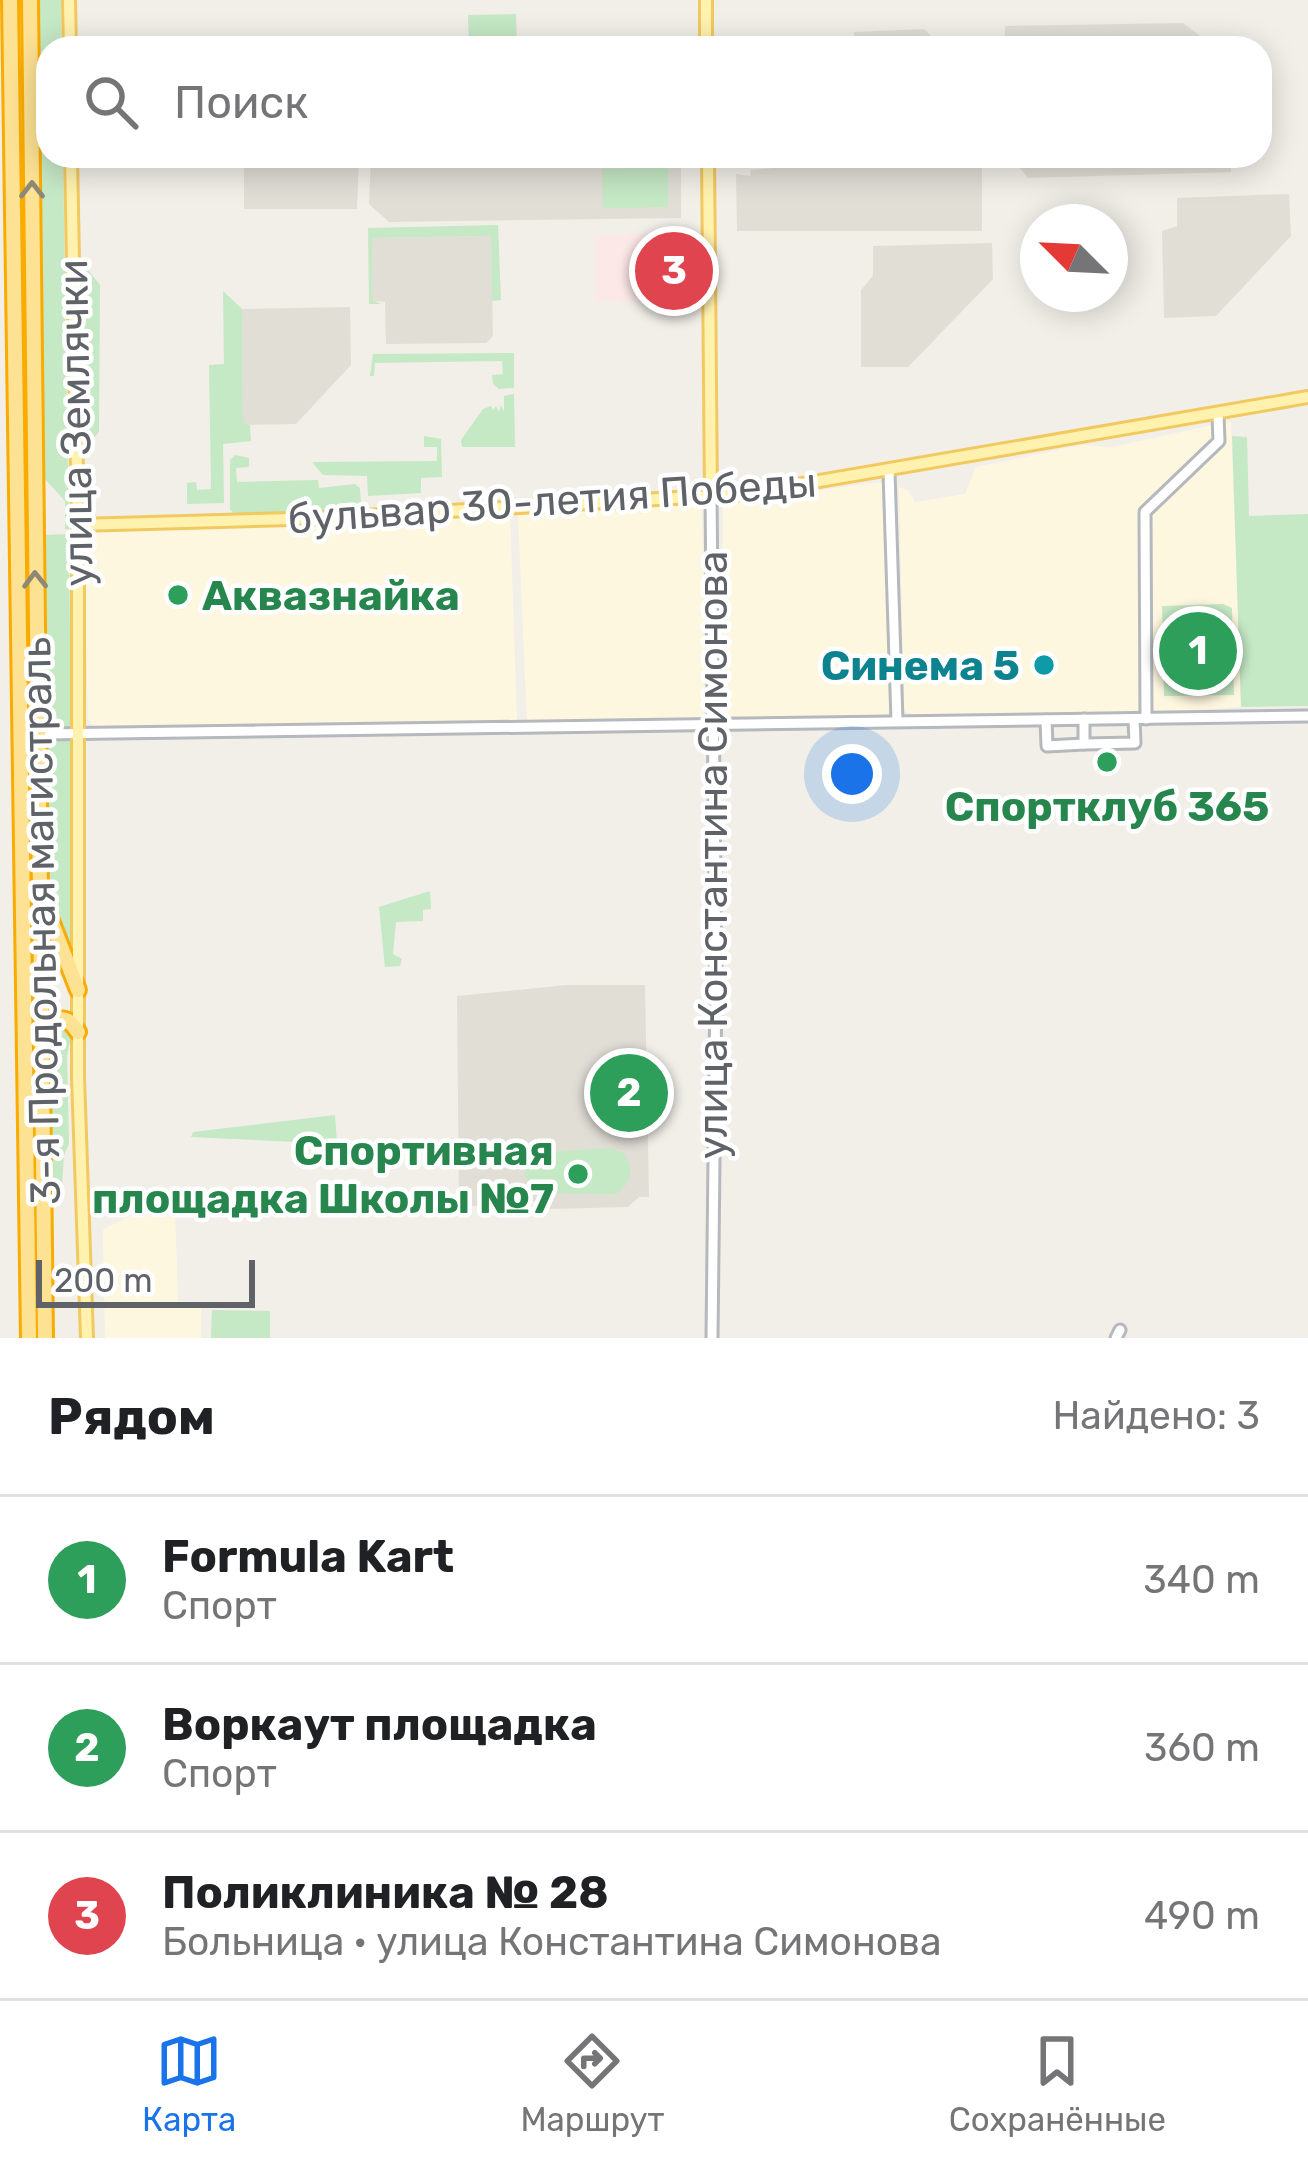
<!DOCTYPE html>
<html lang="ru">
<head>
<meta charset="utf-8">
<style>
  :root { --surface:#fff; --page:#f6f6f6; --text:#202124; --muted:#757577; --line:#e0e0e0; --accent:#1a73e8 }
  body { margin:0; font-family:Rubik,sans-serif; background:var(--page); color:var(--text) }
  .compass { position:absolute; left:1020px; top:204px; width:108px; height:108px; border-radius:50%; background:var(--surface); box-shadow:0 6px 30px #0003; rotate:294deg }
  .scale { position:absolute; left:36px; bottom:30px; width:219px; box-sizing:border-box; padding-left:12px; border:6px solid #5f6368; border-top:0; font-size:33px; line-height:42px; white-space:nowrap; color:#5f6368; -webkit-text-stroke:9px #fff; paint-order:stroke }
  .you { position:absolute; left:852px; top:774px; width:42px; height:42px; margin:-30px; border:9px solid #fff; border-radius:50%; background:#1a73e8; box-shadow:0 0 0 18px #1a73e833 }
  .badge { display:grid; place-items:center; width:78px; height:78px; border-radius:50%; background:var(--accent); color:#fff; font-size:39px; font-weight:700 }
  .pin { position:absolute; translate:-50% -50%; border:6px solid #fff; box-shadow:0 3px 12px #0006 }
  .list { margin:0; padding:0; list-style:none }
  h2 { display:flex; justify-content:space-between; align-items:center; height:156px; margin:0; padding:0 48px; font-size:51px }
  h2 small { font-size:39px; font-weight:400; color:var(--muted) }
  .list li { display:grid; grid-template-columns:78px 1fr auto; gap:36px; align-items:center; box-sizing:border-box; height:168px; padding:0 48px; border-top:3px solid var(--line) }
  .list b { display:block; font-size:45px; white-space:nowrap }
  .list p { margin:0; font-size:39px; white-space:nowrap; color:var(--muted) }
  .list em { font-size:39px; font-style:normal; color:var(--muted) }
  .icon { flex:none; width:66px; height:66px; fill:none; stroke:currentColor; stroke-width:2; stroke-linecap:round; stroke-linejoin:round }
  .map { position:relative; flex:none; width:1308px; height:1338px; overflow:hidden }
  .search { position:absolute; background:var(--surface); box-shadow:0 6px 30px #0003; left:36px; right:36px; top:36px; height:132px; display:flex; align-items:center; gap:30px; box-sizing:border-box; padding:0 42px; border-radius:36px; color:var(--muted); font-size:45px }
  .sheet { height:660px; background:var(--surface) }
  nav { display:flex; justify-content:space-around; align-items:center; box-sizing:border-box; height:168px; border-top:3px solid var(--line); background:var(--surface); font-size:33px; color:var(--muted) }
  nav a { display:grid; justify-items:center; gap:6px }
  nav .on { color:var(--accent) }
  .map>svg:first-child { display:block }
  .commercial { fill:#fef7e0 }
  .education { fill:#e1ded6 }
  .medical { fill:#fce8e6 }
  .green { fill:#c5e8c5 }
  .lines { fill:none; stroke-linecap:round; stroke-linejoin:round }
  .minor-casing { stroke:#b5b8bc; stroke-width:15 }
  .major-casing { stroke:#f2c960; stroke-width:16 }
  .highway-casing { stroke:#f9ab00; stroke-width:20 }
  .minor { stroke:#fff; stroke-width:9 }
  .major { stroke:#fff2af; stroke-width:10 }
  .highway { stroke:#fde293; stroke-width:14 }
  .oneway { stroke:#8e8975 }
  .leisure-dot { fill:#2e9e5b; stroke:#fff; stroke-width:4.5 }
  .culture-dot { fill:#0f9aa8; stroke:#fff; stroke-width:4.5 }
  .labels { text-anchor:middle; stroke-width:9; stroke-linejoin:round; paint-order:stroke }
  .street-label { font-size:42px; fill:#5f6368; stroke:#fff }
  .leisure-label { font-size:42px; font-weight:bold; fill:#27864d; stroke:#fff; text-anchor:start }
  .culture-label { font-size:42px; font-weight:bold; fill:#0d838f; stroke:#fff; text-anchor:end }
</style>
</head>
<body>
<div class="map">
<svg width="1308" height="1338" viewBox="0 0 1308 1338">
  <rect width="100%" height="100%" fill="#f1efe8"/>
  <g class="commercial">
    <path d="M1231,421L1241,707L1137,714L914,715L904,711L899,487L908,490L915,502L965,494L976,467L1082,445L1112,447Z"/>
    <path d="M882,482L887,486L893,711L884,717L767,718L730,716L722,711L723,503Z"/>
    <path d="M695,503L702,507V513L705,708L702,716L693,720L527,723L518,514Z"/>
    <path d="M510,513L517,723L103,730L94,727L88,718L84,542L93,530L325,524Z"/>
    <path d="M175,1209L178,1301L201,1303V1338H105L103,1230L137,1212Z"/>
  </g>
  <g class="education">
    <path d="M1183,23L1216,48H1005V26Z"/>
    <path d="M924,29L932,37H983V48H854V32Z"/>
    <path d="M244,156H359L357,209H244Z"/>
    <path d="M371,156H681V218L389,222L369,204Z"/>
    <path d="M845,156H982V231H737L736,174L750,176L751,170L845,162Z"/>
    <path d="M1010,156H1231V172L1028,178Z"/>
    <path d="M1289,194L1291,236L1216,316L1164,318L1162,231L1177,226V198Z"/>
    <path d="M491,236L493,336L486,343L386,344L385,302L372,301L371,238Z"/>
    <path d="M992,243L993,279L908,367H861V290L873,276V246Z"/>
    <path d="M350,307L351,365L296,424L243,425L242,309Z"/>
    <path d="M567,985H645L649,1197H639L628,1207L548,1209L547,1202L519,1200L459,1208L457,996Z"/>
  </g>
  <path class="medical" d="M656,234L664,240L682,237L683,302L595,301V236Z"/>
  <g class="green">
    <path d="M37,0H61L62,48H48V156H63L69,530L65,529V501L43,477Z"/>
    <path d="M516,14L517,48H469L468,15Z"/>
    <path d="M19,149L25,154L36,1200L32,1113Z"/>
    <path d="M668,168V207L603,208L602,169Z"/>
    <path d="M498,225L501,300L492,301L491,236L372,238V300L381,304H369L368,228Z"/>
    <path d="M80,271H89L100,285L99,432L93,439L82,432Z"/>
    <path d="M223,291L242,309L243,424L250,425L251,441L223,444L224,503L187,504V483L196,482L197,490L211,489L209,365L224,364Z"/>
    <path d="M514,353V388L499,389L493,384L492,375L503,374L502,361L375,363L374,376H370L373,354Z"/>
    <path d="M514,394L515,447H462L461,440L483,409L491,406L493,410L496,406L499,412L501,405L504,412V396Z"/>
    <path d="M424,436L441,439L442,477L421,478V493L368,496L367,476L323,475L312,462L437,461V447H424Z"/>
    <path d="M1232,436L1247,437L1249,516L1308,514V706L1241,707Z"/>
    <path d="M235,455L249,458V467L236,468L237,482L318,480L319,488L355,484L360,488L361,503L356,510L234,514L230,509V460Z"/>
    <path d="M69,534L73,950L71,958L50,912L44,535Z"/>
    <path d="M1223,604L1232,608L1234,695L1164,696L1162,606Z"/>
    <path d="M430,891L431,909L423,910V921L396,922L393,954L402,959L400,966L385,967L379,907Z"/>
    <path d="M64,1025L71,1036L67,1056L69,1144L64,1155L61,1201L51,1199V1034L56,1026Z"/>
    <path d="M335,1115L337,1144L191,1137L193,1132Z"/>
    <path d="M610,1148L623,1153C635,1168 632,1182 616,1194L542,1193L525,1177V1163L532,1153Z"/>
    <path d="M212,1310L270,1311V1338H211Z"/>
  </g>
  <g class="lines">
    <defs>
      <g id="minor">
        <path d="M889,472L897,721"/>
        <path d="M711,496L716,980L712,1338"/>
        <path d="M1084,719V744L1135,743L1134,719"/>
        <path d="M1146,719L1145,512L1219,441L1218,415"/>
        <path d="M1046,720L1047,746L1084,744"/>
        <path d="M38,738L43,734L1308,716"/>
        <path d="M1116,1338L1120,1330"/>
      </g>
      <g id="major">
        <path d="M69,0L70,48"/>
        <path d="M706,0V48"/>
        <path d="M71,156L78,525V1077L87,1338"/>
        <path d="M708,156L711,496"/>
        <path d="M78,525L329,518L744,494L1308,397"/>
      </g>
      <g id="highway">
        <path d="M10,0L29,1338"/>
        <path d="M30,0L45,1338"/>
        <path d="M45,905L78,990"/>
        <path d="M43,1038L52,1021C66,1016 70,1021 78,1032"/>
      </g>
    </defs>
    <use href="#minor" class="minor-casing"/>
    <use href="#major" class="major-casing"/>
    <use href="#highway" class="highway-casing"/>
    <use href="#minor" class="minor"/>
    <use href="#major" class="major"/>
    <use href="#highway" class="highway"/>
  </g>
  <defs><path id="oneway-chevron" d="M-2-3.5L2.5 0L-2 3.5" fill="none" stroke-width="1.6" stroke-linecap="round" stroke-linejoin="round" transform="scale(3)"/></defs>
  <g class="oneway">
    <use href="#oneway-chevron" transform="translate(32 190) rotate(-90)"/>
    <use href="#oneway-chevron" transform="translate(35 580) rotate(-91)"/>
  </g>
  <g class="leisure-dot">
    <circle cx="178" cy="595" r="12"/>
    <circle cx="1107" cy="762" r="12"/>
    <circle cx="578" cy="1174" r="12"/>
  </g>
  <circle class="culture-dot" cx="1044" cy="665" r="12"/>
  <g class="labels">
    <g class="street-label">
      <text transform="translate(75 423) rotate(-91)" y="15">улица Землячки</text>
      <text transform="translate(552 500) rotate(-4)" y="15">бульвар 30-летия Победы</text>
      <text transform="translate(712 855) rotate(-90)" y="15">улица Константина Симонова</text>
      <text transform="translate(40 921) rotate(-91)" y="15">3-я Продольная магистраль</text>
    </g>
    <g class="leisure-label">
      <text x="202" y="610">Аквазнайка</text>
      <text x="1107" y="821" text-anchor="middle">Спортклуб 365</text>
      <text x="554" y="1165" text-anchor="end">Спортивная<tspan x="554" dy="48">площадка Школы №7</tspan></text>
    </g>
    <g class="culture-label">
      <text x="1020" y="680">Синема 5</text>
    </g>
  </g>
</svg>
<svg class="compass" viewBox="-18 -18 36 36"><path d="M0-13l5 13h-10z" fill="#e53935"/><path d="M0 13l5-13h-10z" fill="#757577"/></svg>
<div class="scale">200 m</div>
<div class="you"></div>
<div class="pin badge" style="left:1198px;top:651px;background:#2e9e5b">1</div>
<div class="pin badge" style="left:629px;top:1093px;background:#2e9e5b">2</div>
<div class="pin badge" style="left:674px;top:271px;background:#e0444e">3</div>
<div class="search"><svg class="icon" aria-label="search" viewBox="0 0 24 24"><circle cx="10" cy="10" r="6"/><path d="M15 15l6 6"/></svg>Поиск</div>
</div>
<section class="sheet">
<h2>Рядом<small>Найдено: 3</small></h2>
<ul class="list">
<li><span class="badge" style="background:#2e9e5b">1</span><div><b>Formula Kart</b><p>Спорт</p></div><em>340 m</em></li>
<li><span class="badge" style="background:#2e9e5b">2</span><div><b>Воркаут площадка</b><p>Спорт</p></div><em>360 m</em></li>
<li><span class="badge" style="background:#e0444e">3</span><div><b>Поликлиника № 28</b><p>Больница · улица Константина Симонова</p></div><em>490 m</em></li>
</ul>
</section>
<nav>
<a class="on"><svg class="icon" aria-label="map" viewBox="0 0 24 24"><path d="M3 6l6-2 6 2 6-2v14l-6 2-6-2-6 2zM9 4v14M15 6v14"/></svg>Карта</a>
<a><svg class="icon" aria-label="directions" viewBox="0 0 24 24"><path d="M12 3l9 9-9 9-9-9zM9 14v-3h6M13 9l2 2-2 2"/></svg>Маршрут</a>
<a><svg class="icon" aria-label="saved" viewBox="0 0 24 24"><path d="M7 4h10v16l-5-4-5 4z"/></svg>Сохранённые</a>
</nav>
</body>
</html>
